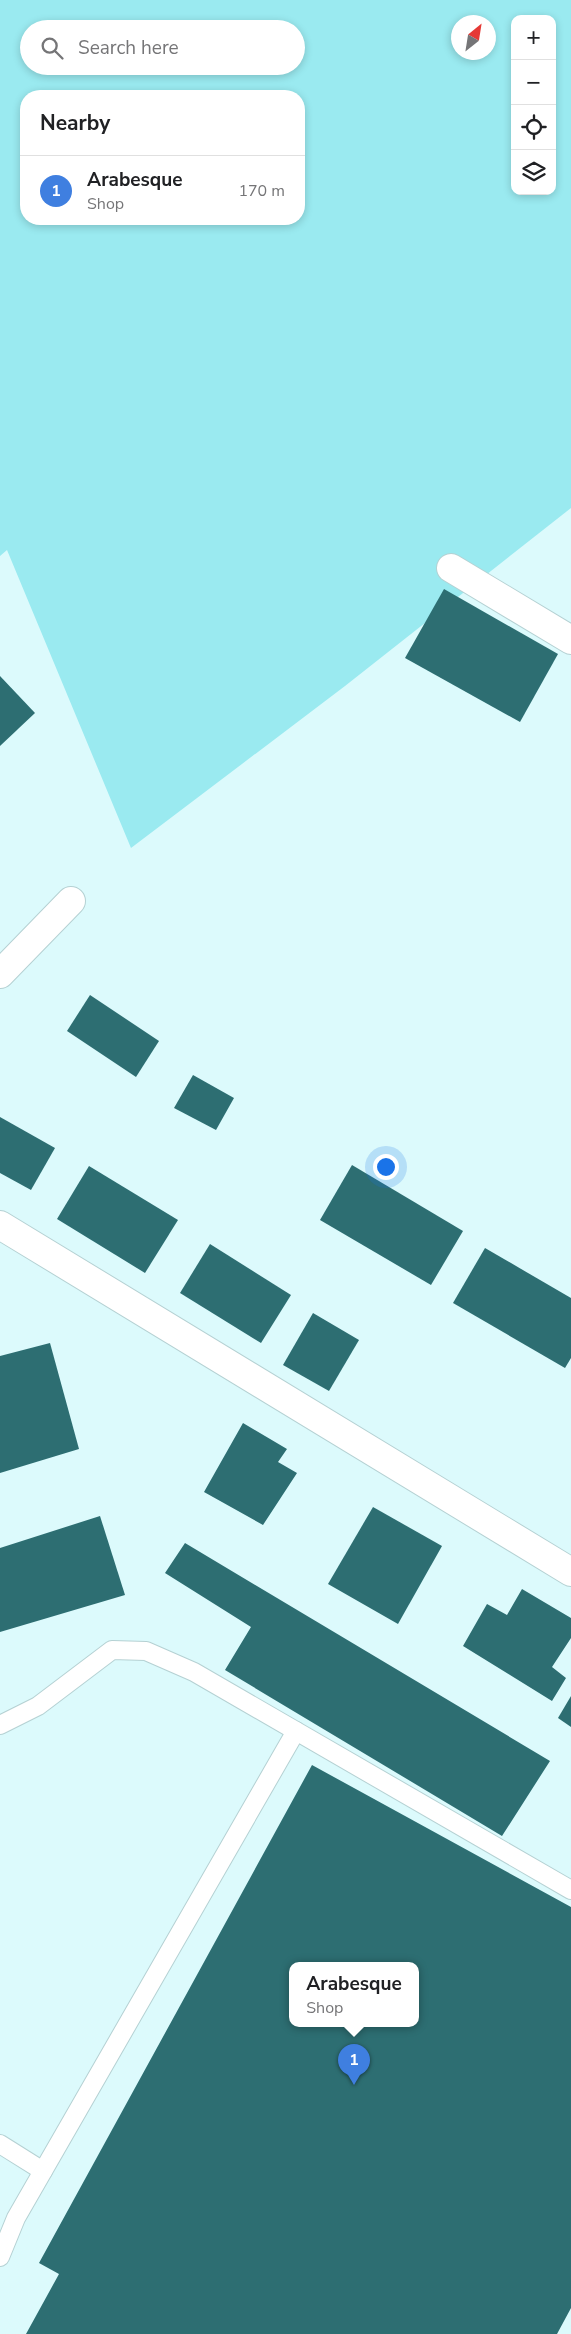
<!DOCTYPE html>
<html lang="en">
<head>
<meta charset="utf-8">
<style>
  :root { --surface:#fff; --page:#f2f2f2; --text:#202124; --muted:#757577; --line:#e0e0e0; --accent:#111827 }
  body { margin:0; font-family:"Nunito Sans",sans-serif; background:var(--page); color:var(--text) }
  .controls { position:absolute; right:15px; top:15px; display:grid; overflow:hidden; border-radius:10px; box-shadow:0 2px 8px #0003 }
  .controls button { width:45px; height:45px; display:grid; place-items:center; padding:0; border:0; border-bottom:1px solid var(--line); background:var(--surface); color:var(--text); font:25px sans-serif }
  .compass { position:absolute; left:451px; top:15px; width:45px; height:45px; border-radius:50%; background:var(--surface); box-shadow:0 2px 8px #0003; rotate:30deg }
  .you { position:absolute; left:385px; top:1166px; width:18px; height:18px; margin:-12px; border:4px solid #fff; border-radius:50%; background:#1a73e8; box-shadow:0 0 0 8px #1a73e833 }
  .badge { display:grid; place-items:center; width:32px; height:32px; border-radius:50%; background:var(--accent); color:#fff; font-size:16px; font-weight:700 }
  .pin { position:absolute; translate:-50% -41px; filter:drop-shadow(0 1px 2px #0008) }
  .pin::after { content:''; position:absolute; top:26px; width:18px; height:15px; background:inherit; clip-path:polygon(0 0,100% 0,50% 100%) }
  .popup { position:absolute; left:289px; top:1962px; width:130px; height:65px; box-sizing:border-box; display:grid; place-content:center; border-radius:10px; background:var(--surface); filter:drop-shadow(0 1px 4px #0005); font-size:16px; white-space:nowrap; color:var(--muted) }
  .popup b { font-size:19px; color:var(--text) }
  .popup::after { content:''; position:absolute; left:50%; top:100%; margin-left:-10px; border:10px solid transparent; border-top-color:var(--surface) }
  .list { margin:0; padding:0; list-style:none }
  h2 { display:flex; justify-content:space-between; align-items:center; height:65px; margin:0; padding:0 20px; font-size:21px }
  h2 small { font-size:16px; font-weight:400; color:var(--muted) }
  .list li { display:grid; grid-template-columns:32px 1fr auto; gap:15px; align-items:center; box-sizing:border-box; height:70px; padding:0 20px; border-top:1px solid var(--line) }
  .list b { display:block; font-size:19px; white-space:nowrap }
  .list p { margin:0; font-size:16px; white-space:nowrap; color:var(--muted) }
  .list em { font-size:16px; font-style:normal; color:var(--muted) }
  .icon { flex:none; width:28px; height:28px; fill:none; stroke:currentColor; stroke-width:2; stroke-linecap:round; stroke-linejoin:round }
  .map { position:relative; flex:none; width:571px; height:2334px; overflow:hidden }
  .search { position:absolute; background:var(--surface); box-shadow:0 2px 8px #0003; left:20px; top:20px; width:285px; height:55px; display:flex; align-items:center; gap:12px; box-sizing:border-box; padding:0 18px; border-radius:28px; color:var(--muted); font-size:19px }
  .panel { position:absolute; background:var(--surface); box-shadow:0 2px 8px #0003; left:20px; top:90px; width:285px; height:135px; border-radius:20px }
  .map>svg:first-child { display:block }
  .green { fill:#9aeaf0; fill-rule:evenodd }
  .building { fill:#2d6e72; fill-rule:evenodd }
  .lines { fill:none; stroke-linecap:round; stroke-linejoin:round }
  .service-casing { stroke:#b5d1d3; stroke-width:20 }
  .minor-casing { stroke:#b5d1d3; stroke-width:30 }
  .service { stroke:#fff; stroke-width:18 }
  .minor { stroke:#fff; stroke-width:28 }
</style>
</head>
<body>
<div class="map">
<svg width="571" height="2334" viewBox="0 0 571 2334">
  <rect width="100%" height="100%" fill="#dcfafc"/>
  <path class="green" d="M0,0H571V508L345,686L131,848L7,550L0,556ZM515,19H552V191H515ZM458,22H488V52H458ZM29,29H296V66H29ZM26,96H299V219H26Z"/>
  <g class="building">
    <path d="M444,589L558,654L520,722L405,658Z"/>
    <path d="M0,676L35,713L0,746Z"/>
    <path d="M90,995L159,1041L136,1077L67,1031Z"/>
    <path d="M193,1075L234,1098L216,1130L174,1108Z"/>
    <path d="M0,1117L55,1148L31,1190L0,1173Z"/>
    <path d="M352,1165L463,1231L431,1285L320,1220Z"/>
    <path d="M89,1166L178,1220L145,1273L57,1219Z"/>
    <path d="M210,1244L291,1295L261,1343L180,1293Z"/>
    <path d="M485,1248L571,1298V1358L565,1368L453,1303Z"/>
    <path d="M313,1313L359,1340L329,1391L283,1365Z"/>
    <path d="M50,1343L79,1449L0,1473V1356Z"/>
    <path d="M243,1423L287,1449L278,1462L297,1473L263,1525L204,1492Z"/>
    <path d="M373,1507L442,1546L398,1624L328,1584Z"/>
    <path d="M100,1516L125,1595L0,1632V1548Z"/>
    <path d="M185,1543L550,1761L502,1836L225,1670L251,1627L165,1573Z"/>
    <path d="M522,1589L571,1618V1638L552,1667L566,1678L552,1701L463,1646L487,1604L507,1615Z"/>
    <path d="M571,1696V1727L558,1718Z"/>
    <path d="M312,1765L571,1907V2308L557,2334H26L59,2274L39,2263ZM293,1966H415V2024H293Z"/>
  </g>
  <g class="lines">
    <defs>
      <g id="service">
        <path d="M0,1725L38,1706L112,1650L146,1651L194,1672L571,1890"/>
        <path d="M0,2144L43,2171"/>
        <path d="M0,2257L16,2218L296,1731"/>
      </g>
      <g id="minor">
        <path d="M451,568L571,640"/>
        <path d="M0,974L71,901"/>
        <path d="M0,1225L571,1572"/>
      </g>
    </defs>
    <use href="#service" class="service-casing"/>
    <use href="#minor" class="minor-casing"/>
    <use href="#service" class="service"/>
    <use href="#minor" class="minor"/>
  </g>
</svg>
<div class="controls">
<button>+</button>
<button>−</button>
<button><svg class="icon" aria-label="locate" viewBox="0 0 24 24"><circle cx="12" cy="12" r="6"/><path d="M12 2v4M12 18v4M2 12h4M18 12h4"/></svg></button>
<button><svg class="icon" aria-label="layers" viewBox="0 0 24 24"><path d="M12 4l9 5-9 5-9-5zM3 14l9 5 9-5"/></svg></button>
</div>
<svg class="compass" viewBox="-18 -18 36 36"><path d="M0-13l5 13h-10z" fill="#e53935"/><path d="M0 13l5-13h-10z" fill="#757577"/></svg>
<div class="you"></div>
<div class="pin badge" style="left:354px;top:2085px;background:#3f7fe0">1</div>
<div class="popup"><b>Arabesque</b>Shop</div>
<div class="search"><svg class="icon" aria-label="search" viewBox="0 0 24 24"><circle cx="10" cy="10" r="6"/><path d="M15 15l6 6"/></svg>Search here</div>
<section class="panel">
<h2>Nearby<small></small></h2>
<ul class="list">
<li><span class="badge" style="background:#3f7fe0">1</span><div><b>Arabesque</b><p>Shop</p></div><em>170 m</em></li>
</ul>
</section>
</div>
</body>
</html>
